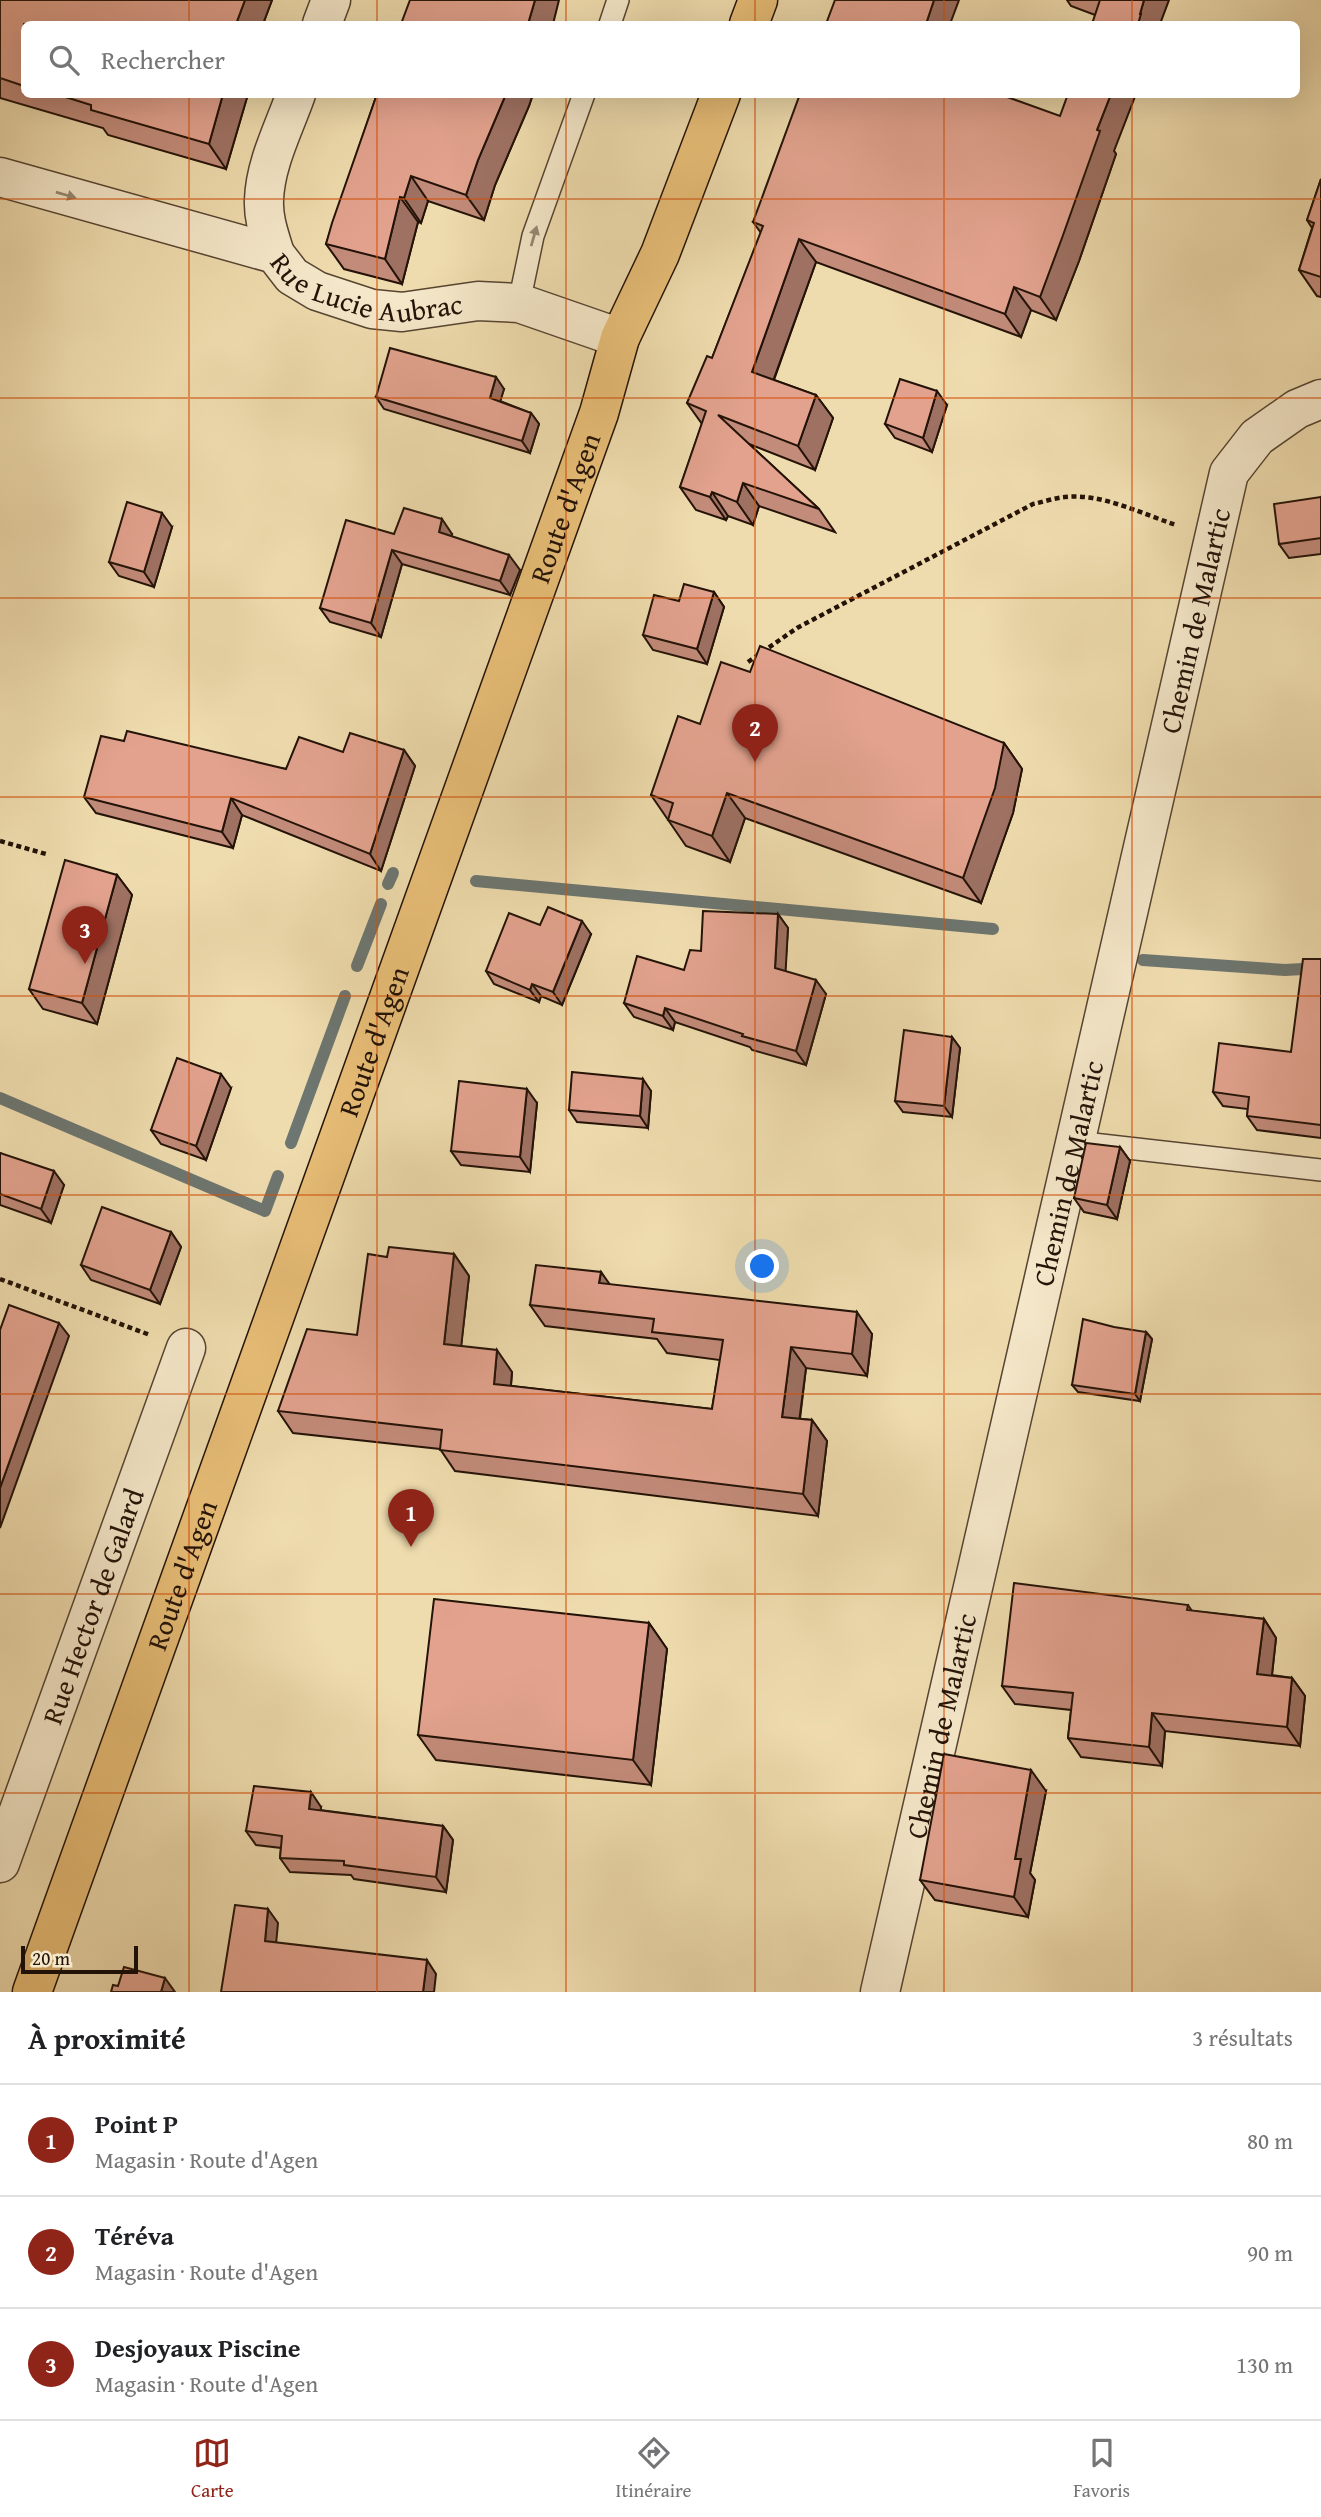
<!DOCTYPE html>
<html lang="fr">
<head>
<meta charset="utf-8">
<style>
  :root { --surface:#fff; --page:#f2f2f2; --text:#202124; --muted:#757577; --line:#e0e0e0; --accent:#8f2418 }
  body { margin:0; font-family:"Gentium Book Plus",serif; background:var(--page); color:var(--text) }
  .scale { position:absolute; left:21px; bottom:18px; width:117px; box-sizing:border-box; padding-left:7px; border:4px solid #231207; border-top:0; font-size:19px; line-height:24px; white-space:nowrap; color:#231207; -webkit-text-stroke:5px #f5e8ca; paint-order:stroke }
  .you { position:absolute; left:763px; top:1267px; width:24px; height:24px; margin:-18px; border:5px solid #fff; border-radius:50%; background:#1a73e8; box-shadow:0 0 0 10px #1a73e833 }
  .badge { display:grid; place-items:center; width:46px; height:46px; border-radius:50%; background:var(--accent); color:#fff; font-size:23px; font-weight:700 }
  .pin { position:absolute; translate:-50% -58px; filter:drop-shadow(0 2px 4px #0008) }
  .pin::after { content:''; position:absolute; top:37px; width:24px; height:21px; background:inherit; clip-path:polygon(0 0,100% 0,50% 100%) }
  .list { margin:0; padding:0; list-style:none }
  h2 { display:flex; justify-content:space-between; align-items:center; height:91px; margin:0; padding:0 28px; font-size:30px }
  h2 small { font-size:23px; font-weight:400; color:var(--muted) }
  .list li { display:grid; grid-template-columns:46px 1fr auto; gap:21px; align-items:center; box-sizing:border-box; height:112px; padding:0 28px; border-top:2px solid var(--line) }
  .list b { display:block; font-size:26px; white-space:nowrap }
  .list p { margin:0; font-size:23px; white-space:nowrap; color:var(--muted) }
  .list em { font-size:23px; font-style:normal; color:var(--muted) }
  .icon { flex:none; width:38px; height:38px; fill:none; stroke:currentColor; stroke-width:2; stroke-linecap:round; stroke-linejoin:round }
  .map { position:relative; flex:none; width:1321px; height:1992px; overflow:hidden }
  .search { position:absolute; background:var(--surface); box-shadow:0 7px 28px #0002; left:21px; right:21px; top:21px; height:77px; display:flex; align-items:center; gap:18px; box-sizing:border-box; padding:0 24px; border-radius:10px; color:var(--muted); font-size:26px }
  .sheet { height:427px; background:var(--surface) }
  nav { display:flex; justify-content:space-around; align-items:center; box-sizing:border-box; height:98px; border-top:2px solid var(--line); background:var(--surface); font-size:19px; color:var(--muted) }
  nav a { display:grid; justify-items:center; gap:4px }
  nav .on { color:var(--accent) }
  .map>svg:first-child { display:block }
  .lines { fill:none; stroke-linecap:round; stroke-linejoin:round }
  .stream { stroke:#6d7670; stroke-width:12 }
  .service-casing { stroke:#564431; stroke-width:24 }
  .minor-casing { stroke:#564431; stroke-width:41 }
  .primary-casing { stroke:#231207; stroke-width:41 }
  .path { stroke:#231207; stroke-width:4.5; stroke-dasharray:5 3.5; stroke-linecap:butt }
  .service { stroke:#f5e8ca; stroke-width:21 }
  .minor { stroke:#f5e8ca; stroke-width:38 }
  .primary { stroke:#e8be77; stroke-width:38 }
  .wall { fill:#c28b7a; stroke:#231207; stroke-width:2 }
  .shaded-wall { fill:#9e7163; stroke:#231207; stroke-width:2 }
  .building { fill:#e2a28e; stroke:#231207; stroke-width:2 }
  .oneway { fill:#968872 }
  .grid { fill:none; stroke:#d4520c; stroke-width:2; stroke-opacity:0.55 }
  .labels { text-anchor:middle; stroke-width:5; stroke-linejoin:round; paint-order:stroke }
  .street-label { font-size:28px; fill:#231207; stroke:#f5e8ca }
</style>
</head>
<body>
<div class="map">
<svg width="1321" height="1992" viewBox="0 0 1321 1992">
  <rect width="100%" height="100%" fill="#efdcae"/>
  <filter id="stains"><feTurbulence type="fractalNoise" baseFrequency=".00286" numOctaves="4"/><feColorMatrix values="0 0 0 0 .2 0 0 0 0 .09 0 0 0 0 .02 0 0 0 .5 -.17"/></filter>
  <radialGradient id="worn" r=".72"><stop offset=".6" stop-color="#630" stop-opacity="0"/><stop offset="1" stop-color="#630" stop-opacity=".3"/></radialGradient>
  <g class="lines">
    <g class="stream">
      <path d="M476,881L993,929"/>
      <path d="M388,884L393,873"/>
      <path d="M1143,960L1285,970L1321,968"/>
      <path d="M357,966L381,904"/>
      <path d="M0,1098L265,1211L278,1176"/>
      <path d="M291,1143L345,996"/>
    </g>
    <defs>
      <g id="service">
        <path d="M610,24L618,0"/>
        <path d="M519,303L533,236L584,94"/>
        <path d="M1075,1142L1321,1170"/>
      </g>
      <g id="minor">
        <path d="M322,24L331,0"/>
        <path id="s1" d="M0,177L275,254L292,276L317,291L372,309L402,312L478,301L519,303L620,338"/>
        <path d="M275,254C270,237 263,219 264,200C265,164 284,128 296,94"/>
        <path id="s2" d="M0,1863L186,1348"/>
        <path id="s3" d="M880,1992L1229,473L1257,437L1297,409L1321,399"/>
      </g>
      <g id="primary">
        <path d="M749,24L758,0"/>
        <path id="s4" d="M32,1992L599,413L620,338L660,254L721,94"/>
      </g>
    </defs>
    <use href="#service" class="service-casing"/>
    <use href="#minor" class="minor-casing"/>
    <use href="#primary" class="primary-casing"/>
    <g class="path">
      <path d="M748,662L797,628L1033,504C1043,502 1054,498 1065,497C1102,493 1142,514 1176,525"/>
      <path d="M0,841L46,854"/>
      <path d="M0,1279L150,1335"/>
    </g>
    <use href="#service" class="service"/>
    <use href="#minor" class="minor"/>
    <use href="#primary" class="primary"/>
  </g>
  <g class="wall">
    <path d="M0,0H272L263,24H24V94H248L226,169L108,135L103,128L0,98Z"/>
    <path d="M1067,0H1169L1095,15L1071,6Z"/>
    <path d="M377,94H533L529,106L495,185L484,220L428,201L421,223L418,222L402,284L344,269L326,244Z"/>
    <path d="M1114,151L1116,154L1079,261L1056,320L1031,310L1021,337L816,262L774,380L816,395L833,418L815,470L749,444L819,509L835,532L759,506L753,525L728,516L726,520L696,510L680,487L702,424L687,403L712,358L761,233L753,222Z"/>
    <path d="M1321,179V297L1317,296L1299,270L1312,228L1307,220Z"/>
    <path d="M504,389L500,401L531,413L539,424L530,453L384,409L376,397Z"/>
    <path d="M947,405L932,452L895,438L885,424Z"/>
    <path d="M1321,497V554L1289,558L1279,544Z"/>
    <path d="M172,527L154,587L119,576L109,562Z"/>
    <path d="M394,534H452L451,537L520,570L510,595L402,564L381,637L330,622L320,608Z"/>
    <path d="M714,592L724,607L707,664L653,650L643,635Z"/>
    <path d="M750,672L1004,743L1022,769L1013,813L981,903L745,818L730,862L686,846L651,795L700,724Z"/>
    <path d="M124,741L286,769L343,752L404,750L415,766L381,871L242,815L233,848L96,813L84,797Z"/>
    <path d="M117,875L132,895L97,1024L43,1009L29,989Z"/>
    <path d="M778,914L788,928L785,971L826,994L806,1065L752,1050L750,1047L675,1022L673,1030L634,1017L624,1003L684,970L701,951Z"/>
    <path d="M540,925L591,934L562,1005L541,996L539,1002L494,984L486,971Z"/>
    <path d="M1321,959V1138L1257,1130L1247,1116L1248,1109L1223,1106L1213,1092L1291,1052Z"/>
    <path d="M952,1037L960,1048L952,1117L903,1112L895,1101Z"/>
    <path d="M231,1088L206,1160L161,1144L151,1130Z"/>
    <path d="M651,1091L648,1128L577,1122L569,1110Z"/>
    <path d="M537,1103L530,1172L461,1165L451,1151Z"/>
    <path d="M1120,1147L1130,1161L1117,1219L1084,1212L1074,1198Z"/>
    <path d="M0,1153L64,1185L51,1223L0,1205Z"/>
    <path d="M171,1232L181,1247L160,1304L91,1280L81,1265Z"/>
    <path d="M454,1254L469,1276L461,1346L512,1372L511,1386L712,1409L720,1360L667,1353L657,1339L545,1326L530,1305L601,1272L609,1285L872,1334L867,1376L806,1368L800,1419L812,1420L827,1441L818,1516L455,1471L440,1449L293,1433L278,1411L357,1335L387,1257Z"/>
    <path d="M1146,1332L1152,1339L1140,1401L1078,1392L1072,1385Z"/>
    <path d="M1188,1605L1192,1611L1264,1619L1276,1638L1272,1675L1292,1678L1305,1696L1300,1746L1165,1731L1162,1766L1081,1757L1068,1738L1071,1710L1015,1704L1002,1686Z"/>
    <path d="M649,1623L667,1649L651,1785L436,1760L418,1735Z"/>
    <path d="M1046,1791L1030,1873L1035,1880L1028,1917L935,1900L920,1880Z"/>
    <path d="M321,1807L320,1810L443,1826L453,1840L446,1892L354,1879L351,1875L290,1872L280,1858L281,1848L256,1845L246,1831Z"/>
  </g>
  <g class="shaded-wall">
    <path d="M245,0H272L263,24H236Z"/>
    <path d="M535,0H559L553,24H528Z"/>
    <path d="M934,0H959L950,24H926Z"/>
    <path d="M1144,0H1169L1160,24H1138L1140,14Z"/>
    <path d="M223,94H248L226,169L209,144Z"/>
    <path d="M506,94H533L529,106L495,185L484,220L466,195L478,160Z"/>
    <path d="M1111,94H1136L1114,151L1116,154L1079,261L1056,320L1040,297L1097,130Z"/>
    <path d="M411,176L428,201L421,223L404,198Z"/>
    <path d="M400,197L418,222L402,284L385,259Z"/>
    <path d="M799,239L816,262L768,395L752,372Z"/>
    <path d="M1014,287L1031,310L1021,337L1005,314Z"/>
    <path d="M496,377L504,389L498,409L490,398Z"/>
    <path d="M937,391L947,405L932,452L923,438Z"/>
    <path d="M816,395L833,418L815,470L798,446Z"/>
    <path d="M531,413L539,424L530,453L522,441Z"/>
    <path d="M743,483L759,506L753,525L737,502Z"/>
    <path d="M712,492L728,516L726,520L710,497Z"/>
    <path d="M162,513L172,527L154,587L144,572Z"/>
    <path d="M442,519L452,534L449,547L439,532Z"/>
    <path d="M392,550L402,564L381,637L371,623Z"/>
    <path d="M509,555L520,570L510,595L500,581Z"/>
    <path d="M714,592L724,607L707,664L697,649Z"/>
    <path d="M1004,743L1022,769L1013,813L981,903L963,878Z"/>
    <path d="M404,750L415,766L381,871L370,854Z"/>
    <path d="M727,793L745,818L730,862L712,836Z"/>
    <path d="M231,798L242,815L233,848L222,832Z"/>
    <path d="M117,875L132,895L97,1024L82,1003Z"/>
    <path d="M778,914L788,928L785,982L775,968Z"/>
    <path d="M582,921L591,934L562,1005L553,992Z"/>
    <path d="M816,980L826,994L806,1065L796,1051Z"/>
    <path d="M532,984L541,996L539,1002L530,990Z"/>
    <path d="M665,1008L675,1022L673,1030L663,1016Z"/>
    <path d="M952,1037L960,1048L952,1117L944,1106Z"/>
    <path d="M221,1074L231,1088L206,1160L196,1146Z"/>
    <path d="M643,1079L651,1091L648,1128L640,1116Z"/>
    <path d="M527,1089L537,1103L530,1172L520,1157Z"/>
    <path d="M1120,1147L1130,1161L1117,1219L1107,1205Z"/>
    <path d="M54,1171L64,1185L51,1223L41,1209Z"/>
    <path d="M171,1232L181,1247L160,1304L150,1290Z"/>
    <path d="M454,1254L469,1276L459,1366L444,1344Z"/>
    <path d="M601,1272L616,1293L599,1283Z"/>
    <path d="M857,1312L872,1334L867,1376L852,1354Z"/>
    <path d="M59,1323L69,1336L0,1528V1488Z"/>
    <path d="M1146,1332L1152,1339L1140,1401L1135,1394Z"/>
    <path d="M791,1347L806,1368L797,1438L782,1417Z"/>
    <path d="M497,1350L512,1372L509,1406L494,1384Z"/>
    <path d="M812,1420L827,1441L818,1516L803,1494Z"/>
    <path d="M1264,1619L1276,1638L1270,1692L1257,1674Z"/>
    <path d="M649,1623L667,1649L651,1785L633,1760Z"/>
    <path d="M1292,1678L1305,1696L1300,1746L1287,1727Z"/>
    <path d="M1152,1713L1165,1731L1162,1766L1149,1747Z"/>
    <path d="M1031,1770L1046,1791L1030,1873L1035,1880L1028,1917L1014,1897L1015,1859Z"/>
    <path d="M311,1792L321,1807L319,1823L309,1809Z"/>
    <path d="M443,1826L453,1840L446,1892L436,1877Z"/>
    <path d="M268,1909L278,1923L275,1955L265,1941Z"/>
    <path d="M427,1960L436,1974L434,1992H423Z"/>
    <path d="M165,1978L175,1992H161Z"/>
  </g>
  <g class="building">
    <path d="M0,0H245L236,24H24V86L0,78Z"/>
    <path d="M410,0H535L528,24H401Z"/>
    <path d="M835,0H934L926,24H826Z"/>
    <path d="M1100,0H1144L1140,14H1141L1138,24H1092Z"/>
    <path d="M56,94H223L209,144L91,110V105Z"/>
    <path d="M377,94H506L478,160L466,195L411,176L404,198L400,197L385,259L326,244L332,223Z"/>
    <path d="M800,94H999L1060,116L1068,94H1111L1097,130L1100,131L1062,238L1040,297L1014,287L1005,314L799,239L752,372L816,395L798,446L718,415L819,509L743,483L737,502L712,492L710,497L680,487L706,411L687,403L707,356L712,358L763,226L753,222Z"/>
    <path d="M1321,179V277L1299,270L1314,223L1307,220Z"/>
    <path d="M390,348L496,377L490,398L531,413L522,441L376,397Z"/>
    <path d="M900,379L937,391L923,438L885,424Z"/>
    <path d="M1321,497V538L1279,544L1274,504Z"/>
    <path d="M127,502L162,513L144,572L109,562Z"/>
    <path d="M404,508L442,519L439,532L509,555L500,581L392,550L371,623L320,608L346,520L394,534Z"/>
    <path d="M684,584L714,592L697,649L643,635L654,595L679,601Z"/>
    <path d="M760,646L1004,743L995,788L963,878L727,793L712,836L668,820L673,803L651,795L678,716L700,724L721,662L750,672Z"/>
    <path d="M127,731L286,769L299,737L343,752L350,733L404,750L370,854L231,798L222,832L84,797L101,736L124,741Z"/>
    <path d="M65,860L117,875L82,1003L29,989Z"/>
    <path d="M548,907L582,921L553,992L532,984L530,990L486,971L509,913L540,925Z"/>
    <path d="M703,911L778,914L775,968L816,980L796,1051L742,1036L743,1034L665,1008L663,1016L624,1003L637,956L684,970L690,950L701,951Z"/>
    <path d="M1303,959H1321V1125L1247,1116L1249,1097L1213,1092L1219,1043L1291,1052Z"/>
    <path d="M904,1030L952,1037L944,1106L895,1101Z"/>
    <path d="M177,1058L221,1074L196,1146L151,1130Z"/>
    <path d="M572,1072L643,1079L640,1116L569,1110Z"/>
    <path d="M459,1081L527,1089L520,1157L451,1151Z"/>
    <path d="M1086,1143L1120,1147L1107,1205L1074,1198Z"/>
    <path d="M0,1153L54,1171L41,1209L0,1194Z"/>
    <path d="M102,1207L171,1232L150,1290L81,1265Z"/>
    <path d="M389,1247L454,1254L444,1344L497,1350L494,1384L712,1409L723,1340L652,1332L654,1319L530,1305L536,1265L601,1272L599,1283L857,1312L852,1354L791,1347L782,1417L812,1420L803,1494L440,1450L442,1430L278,1411L307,1329L357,1335L368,1254L387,1257Z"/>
    <path d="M9,1305L59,1323L0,1488V1330Z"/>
    <path d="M1083,1319L1114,1327L1146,1332L1135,1394L1072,1385Z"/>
    <path d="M1014,1583L1188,1605L1187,1610L1264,1619L1257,1674L1292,1678L1287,1727L1152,1713L1149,1747L1068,1738L1073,1693L1002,1686Z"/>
    <path d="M434,1599L649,1623L633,1760L418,1735Z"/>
    <path d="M944,1754L1031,1770L1015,1859H1021L1014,1897L920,1880Z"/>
    <path d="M254,1786L311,1792L309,1809L443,1826L436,1877L344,1865V1861L280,1858L282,1836L246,1831Z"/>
    <path d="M235,1905L268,1909L265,1941L427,1960L423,1992H221Z"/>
    <path d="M124,1967L165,1978L161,1992H111L113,1985L118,1986Z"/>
  </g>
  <defs><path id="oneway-solid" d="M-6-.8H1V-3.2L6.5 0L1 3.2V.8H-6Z" transform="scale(1.75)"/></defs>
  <g class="oneway">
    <use href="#oneway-solid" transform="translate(66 195) rotate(16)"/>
    <use href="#oneway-solid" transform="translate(534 236) rotate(-74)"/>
  </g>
  <path class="grid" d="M189,0V24M377,0V24M566,0V24M755,0V24M944,0V24M1132,0V24M189,94V1992M377,94V1992M566,94V1992M755,94V1992M944,94V1992M1132,94V1992M0,199H1321M0,398H1321M0,598H1321M0,797H1321M0,996H1321M0,1195H1321M0,1394H1321M0,1594H1321M0,1793H1321"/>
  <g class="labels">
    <g class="street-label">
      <text dy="10" stroke="none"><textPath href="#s1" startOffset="390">Rue Lucie Aubrac</textPath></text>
      <text dy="10" stroke="none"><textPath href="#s4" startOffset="1577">Route d'Agen</textPath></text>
      <text dy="10" stroke="none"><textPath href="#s3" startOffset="1407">Chemin de Malartic</textPath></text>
      <text dy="10" stroke="none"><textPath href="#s4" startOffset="1010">Route d'Agen</textPath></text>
      <text dy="10" stroke="none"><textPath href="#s3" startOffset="840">Chemin de Malartic</textPath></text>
      <text dy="10" stroke="none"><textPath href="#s4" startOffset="443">Route d'Agen</textPath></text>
      <text dy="10" stroke="none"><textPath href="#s2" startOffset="273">Rue Hector de Galard</textPath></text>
      <text dy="10" stroke="none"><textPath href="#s3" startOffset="273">Chemin de Malartic</textPath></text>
    </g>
  </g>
  <rect width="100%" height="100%" filter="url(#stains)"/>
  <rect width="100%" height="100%" fill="url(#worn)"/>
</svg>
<div class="scale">20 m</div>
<div class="you"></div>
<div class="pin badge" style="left:411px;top:1547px">1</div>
<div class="pin badge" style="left:755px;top:762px">2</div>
<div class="pin badge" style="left:85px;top:964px">3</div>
<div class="search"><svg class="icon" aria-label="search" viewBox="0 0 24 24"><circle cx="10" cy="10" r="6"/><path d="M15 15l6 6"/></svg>Rechercher</div>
</div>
<section class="sheet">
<h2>À proximité<small>3 résultats</small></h2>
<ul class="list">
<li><span class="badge">1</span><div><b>Point P</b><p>Magasin · Route d'Agen</p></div><em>80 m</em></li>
<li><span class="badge">2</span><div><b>Téréva</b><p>Magasin · Route d'Agen</p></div><em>90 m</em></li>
<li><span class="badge">3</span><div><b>Desjoyaux Piscine</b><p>Magasin · Route d'Agen</p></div><em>130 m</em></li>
</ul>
</section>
<nav>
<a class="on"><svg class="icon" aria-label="map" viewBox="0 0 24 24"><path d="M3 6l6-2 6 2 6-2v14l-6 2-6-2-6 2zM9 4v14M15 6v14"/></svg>Carte</a>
<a><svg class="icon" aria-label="directions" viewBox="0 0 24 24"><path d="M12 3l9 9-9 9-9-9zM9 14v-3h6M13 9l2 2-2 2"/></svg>Itinéraire</a>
<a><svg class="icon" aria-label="saved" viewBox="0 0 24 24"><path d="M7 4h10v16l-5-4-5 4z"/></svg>Favoris</a>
</nav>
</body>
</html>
